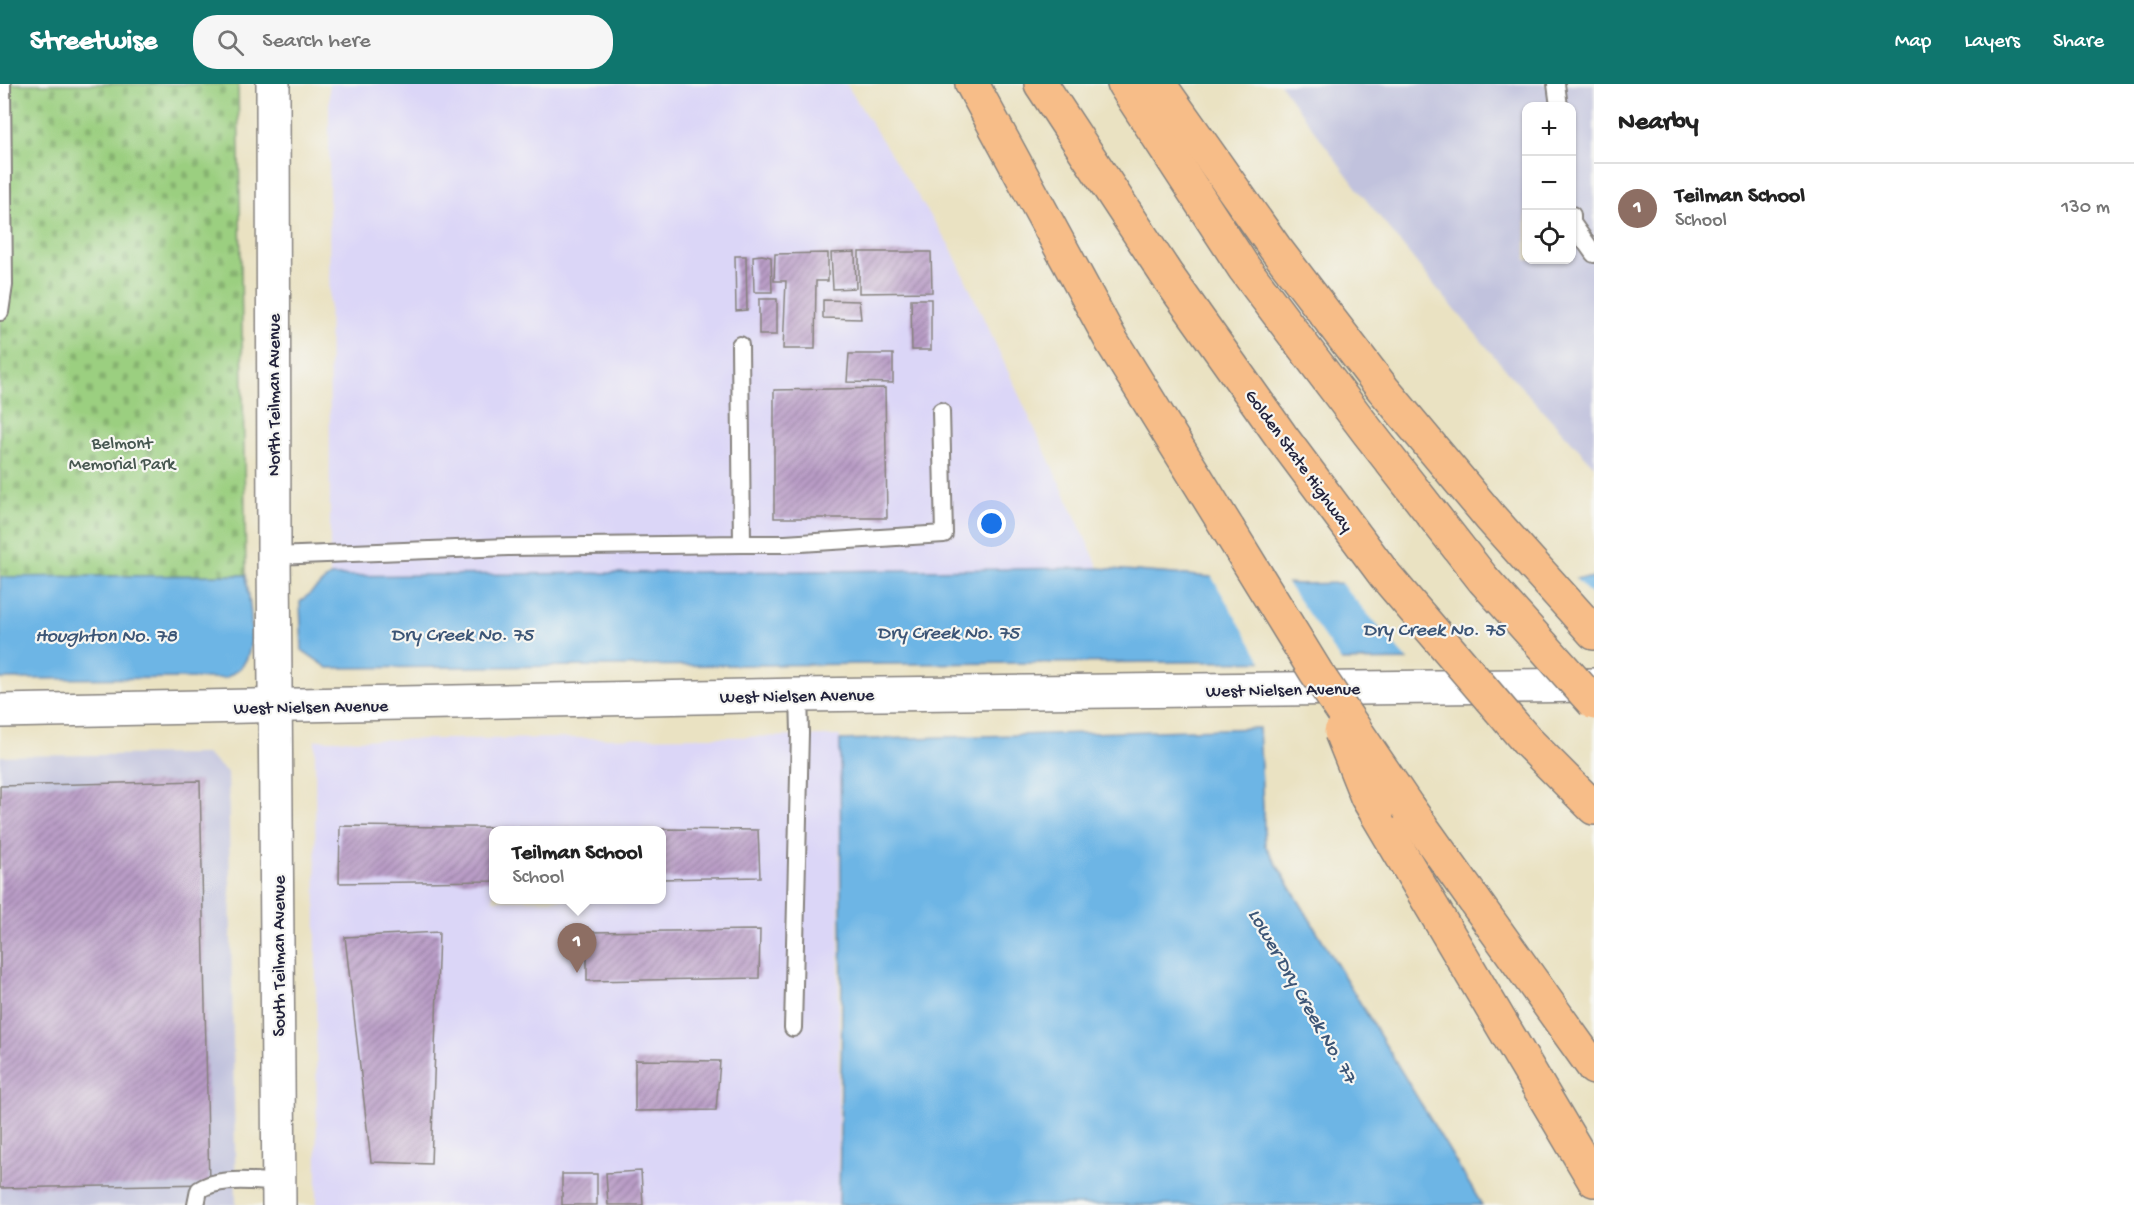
<!DOCTYPE html>
<html lang="en">
<head>
<meta charset="utf-8">
<style>
  :root { --surface:#fff; --page:#f6f6f6; --text:#222; --muted:#767676; --line:#e0e0e0; --accent:#0f766e }
  body { margin:0; font-family:"Gochi Hand",sans-serif; background:var(--page); color:var(--text) }
  .controls { position:absolute; right:18px; top:18px; display:grid; overflow:hidden; border-radius:12px; box-shadow:0 2px 4px #0004 }
  .controls button { width:54px; height:54px; display:grid; place-items:center; padding:0; border:0; border-bottom:2px solid var(--line); background:var(--surface); color:var(--text); font:30px sans-serif }
  .you { position:absolute; left:992px; top:440px; width:21px; height:21px; margin:-15px; border:4px solid #fff; border-radius:50%; background:#1a73e8; box-shadow:0 0 0 9px #1a73e833 }
  .badge { display:grid; place-items:center; width:39px; height:39px; border-radius:50%; background:var(--accent); color:#fff; font-size:20px; font-weight:700 }
  .pin { position:absolute; translate:-50% -50px; filter:drop-shadow(0 2px 3px #0008) }
  .pin::after { content:''; position:absolute; top:32px; width:21px; height:18px; background:inherit; clip-path:polygon(0 0,100% 0,50% 100%) }
  .popup { position:absolute; left:489px; top:742px; width:177px; height:78px; box-sizing:border-box; display:grid; place-content:center; border-radius:12px; background:var(--surface); filter:drop-shadow(0 2px 4px #0005); font-size:20px; white-space:nowrap; color:var(--muted) }
  .popup b { font-size:22px; color:var(--text) }
  .popup::after { content:''; position:absolute; left:50%; top:100%; margin-left:-12px; border:12px solid transparent; border-top-color:var(--surface) }
  .list { margin:0; padding:0; list-style:none }
  h2 { display:flex; justify-content:space-between; align-items:center; height:78px; margin:0; padding:0 24px; font-size:26px }
  h2 small { font-size:20px; font-weight:400; color:var(--muted) }
  .list li { display:grid; grid-template-columns:39px 1fr auto; gap:18px; align-items:center; box-sizing:border-box; height:90px; padding:0 24px; border-top:2px solid var(--line) }
  .list b { display:block; font-size:22px; white-space:nowrap }
  .list p { margin:0; font-size:20px; white-space:nowrap; color:var(--muted) }
  .list em { font-size:20px; font-style:normal; color:var(--muted) }
  .icon { flex:none; width:33px; height:33px; fill:none; stroke:currentColor; stroke-width:2; stroke-linecap:round; stroke-linejoin:round }
  .map { position:relative; flex:none; width:1594px; height:1121px; overflow:hidden }
  header { display:flex; align-items:center; gap:36px; box-sizing:border-box; height:84px; padding:0 30px; background:var(--accent); color:#fff }
  header strong { font-size:28px }
  nav { display:flex; gap:33px; margin-inline-start:auto; font-size:21px }
  .search { width:420px; height:54px; background:var(--page); display:flex; align-items:center; gap:15px; box-sizing:border-box; padding:0 21px; border-radius:24px; color:var(--muted); font-size:22px }
  main { display:flex }
  aside { flex:1; background:var(--surface) }
  .map>svg:first-child { display:block }
  .built { fill:#dbd6f7; fill-rule:evenodd }
  .industrial { fill:#c1c2dd; fill-rule:evenodd }
  .cemetery { fill:url(#cemetery-stones); stroke:#5e785e; stroke-width:1.5 }
  .water { fill:#6db5e5; stroke:#486c90; stroke-width:1.5 }
  .pier { fill:#eae2c2 }
  .building { fill:url(#building-hatch) }
  .lines { fill:none; stroke-linecap:round; stroke-linejoin:round }
  .service-casing { stroke:#86827e; stroke-width:20 }
  .minor-casing { stroke:#86827e; stroke-width:36 }
  .tertiary-casing { stroke:#86827e; stroke-width:36 }
  .motorway-casing { stroke:#86827e; stroke-width:36 }
  .service { stroke:#fff; stroke-width:16 }
  .minor { stroke:#fff; stroke-width:33 }
  .tertiary { stroke:#fff; stroke-width:33 }
  .motorway { stroke:#f7bd88; stroke-width:33 }
  .motorway-bridge-casing { stroke:#86827e; stroke-width:36; stroke-linecap:butt }
  .motorway-bridge { stroke:#f7bd88; stroke-width:33 }
  .labels { text-anchor:middle; stroke-width:4.5; stroke-linejoin:round; paint-order:stroke }
  .street-label { font-size:18px; fill:#22223b; stroke:#f6f6f2 }
  .park-label { font-size:18px; fill:#465650; stroke:#f6f6f2 }
  .water-label { font-size:20px; font-style:italic; fill:#3c5576; stroke:#f6f6f2 }
</style>
</head>
<body>
<header>
<strong>Streetwise</strong>
<div class="search"><svg class="icon" aria-label="search" viewBox="0 0 24 24"><circle cx="10" cy="10" r="6"/><path d="M15 15l6 6"/></svg>Search here</div>
<nav><a>Map</a><a>Layers</a><a>Share</a></nav>
</header>
<main>
<div class="map">
<svg width="1594" height="1121" viewBox="0 0 1594 1121">
  <defs>
    <pattern id="cemetery-stones" width="16" height="16" patternUnits="userSpaceOnUse" patternTransform="scale(1.5)"><rect width="16" height="16" fill="#9bcf80"/><path d="M2 7V4a2 2 0 0 1 4 0v3zM10 15v-3a2 2 0 0 1 4 0v3z" fill="#85b170"/></pattern>
    <pattern id="building-hatch" width="6" height="6" patternUnits="userSpaceOnUse" patternTransform="scale(1.5)"><rect width="6" height="6" fill="#b99cc6"/><path d="M-1 1l2-2M0 6l6-6M5 7l2-2" fill="none" stroke="#967fa2"/></pattern>
  </defs>
  <rect width="100%" height="100%" fill="#f6f6f2"/>
  <filter id="ink" filterUnits="userSpaceOnUse"><feTurbulence type="fractalNoise" baseFrequency=".0167" numOctaves="2"/><feDisplacementMap in="SourceGraphic" scale="12" xChannelSelector="R" yChannelSelector="G"/><feConvolveMatrix kernelMatrix="1 2 1 2 8 2 1 2 1" color-interpolation-filters="sRGB"/></filter>
  <filter id="wash" filterUnits="userSpaceOnUse"><feTurbulence type="fractalNoise" baseFrequency=".008" numOctaves="4" result="noise"/><feDisplacementMap in="SourceGraphic" scale="24" xChannelSelector="R" yChannelSelector="G"/><feGaussianBlur stdDeviation="1.35" result="paint"/><feColorMatrix in="noise" values="0 0 0 0 0 0 0 0 0 0 0 0 0 0 0 0 0 1.4 0 .05"/><feComposite in="paint" operator="in"/></filter>
  <g filter="url(#wash)">
    <rect width="100%" height="100%" fill="#eae2c2"/>
    <g class="built">
      <path d="M329,0H846L951,164L1099,484L330,492Z"/>
      <path d="M840,652L838,1121H317L315,656ZM493,746H661V816H493Z"/>
    </g>
    <g class="industrial">
      <path d="M1280,0H1594V382L1513,294L1435,202L1359,107ZM1526,22H1572V176H1526Z"/>
      <path d="M206,670L228,689L236,1121H0V672Z"/>
    </g>
    <path class="cemetery" d="M0,0H238L246,491L0,493Z"/>
    <g class="water">
      <path d="M1099,484L1299,500L1594,494V575L328,584L302,566L300,518L330,492Z"/>
      <path d="M246,491C249,515 259,564 241,583C237,587 231,590 226,594L0,595V493Z"/>
      <path d="M1259,644L1265,761L1482,1121H839L842,931L840,656Z"/>
    </g>
    <g class="pier">
      <path d="M1210,490L1285,496L1343,580H1263Z"/>
      <path d="M1573,492L1594,514V578L1410,579L1339,497Z"/>
    </g>
    <g id="blocks">
      <g class="building">
        <path d="M855,168L856,204L833,205L831,169Z"/>
        <path d="M859,168H931L932,208L859,209Z"/>
        <path d="M828,169V197H816L815,265H783L786,197H774L775,170Z"/>
        <path d="M762,171L771,173L772,208H754L753,172Z"/>
        <path d="M735,172H746L747,226L736,227Z"/>
        <rect x="759" y="215" width="18" height="36"/>
        <path d="M911,215H931V266H912Z"/>
        <path d="M823,216L859,217L861,235L823,234Z"/>
        <path d="M849,270H893V299L847,298Z"/>
        <path d="M885,304L887,434H774V306Z"/>
        <path d="M200,697L209,1100L0,1104V702Z"/>
        <path d="M340,742L582,744V746H493V797L339,799Z"/>
        <path d="M661,745L758,746L760,793L661,795Z"/>
        <path d="M760,846L759,894L587,897V848Z"/>
        <path d="M439,848L431,1080L371,1078L345,853Z"/>
        <path d="M635,976L720,977L716,1026L635,1027Z"/>
        <path d="M641,1087L643,1121H608L606,1089Z"/>
        <rect x="562" y="1090" width="35" height="31"/>
      </g>
    </g>
  </g>
  <g filter="url(#ink)">
    <use href="#blocks" fill-opacity="0" stroke="#86827e" stroke-width="1.5"/>
    <g class="lines">
      <defs>
        <g id="service">
          <path d="M1556,0L1559,22"/>
          <path d="M1572,131V139L1594,170"/>
          <path d="M0,228L4,201L2,0"/>
          <path d="M742,460H785L944,450L941,327"/>
          <path d="M274,472L508,463L742,460L740,261"/>
          <path d="M793,944L800,649L799,611"/>
          <path d="M196,1121L199,1106C220,1092 254,1098 279,1098"/>
        </g>
        <path id="minor" d="M273,0L274,472L279,1121"/>
        <path id="tertiary" d="M0,627L799,611L1594,601"/>
        <g id="motorway">
          <path d="M972,0L1111,256L1228,445"/>
          <path d="M1041,0L1166,190L1281,352L1384,490"/>
          <path d="M1124,0L1244,184L1368,348L1483,495"/>
          <path d="M1159,0L1275,164L1383,305L1490,433L1594,549"/>
          <path d="M1527,657L1594,724"/>
          <path d="M1409,725L1594,984"/>
          <path d="M1377,730L1594,1096"/>
        </g>
      </defs>
      <use href="#service" class="service-casing"/>
      <use href="#minor" class="minor-casing"/>
      <use href="#tertiary" class="tertiary-casing"/>
      <use href="#motorway" class="motorway-casing"/>
      <use href="#service" class="service"/>
      <use href="#minor" class="minor"/>
      <use href="#tertiary" class="tertiary"/>
      <use href="#motorway" class="motorway"/>
      <defs>
        <g id="motorway-bridge">
          <path d="M1228,445L1316,588L1409,725"/>
          <path d="M1384,490L1527,657"/>
          <path d="M1483,495L1594,619"/>
          <path d="M1341,648L1367,713L1377,730"/>
        </g>
      </defs>
      <use href="#motorway-bridge" class="motorway-bridge-casing"/>
      <use href="#motorway-bridge" class="motorway-bridge"/>
    </g>
  </g>
  <g class="labels">
    <g class="street-label">
      <text transform="translate(273 311) rotate(-90)" y="6">North Teilman Avenue</text>
      <text transform="translate(1300 376) rotate(54)" y="6">Golden State Highway</text>
      <text transform="translate(1283 605) rotate(-1)" y="6">West Nielsen Avenue</text>
      <text transform="translate(797 611) rotate(-1)" y="6">West Nielsen Avenue</text>
      <text transform="translate(311 622) rotate(-1)" y="6">West Nielsen Avenue</text>
      <text transform="translate(278 872) rotate(-90)" y="6">South Teilman Avenue</text>
    </g>
    <g class="park-label">
      <text x="122" y="364">Belmont<tspan x="122" dy="21">Memorial Park</tspan></text>
    </g>
    <g class="water-label">
      <text x="1434" y="551">Dry Creek No. 75</text>
      <text x="948" y="554">Dry Creek No. 75</text>
      <text x="462" y="556">Dry Creek No. 75</text>
      <text x="106" y="557">Houghton No. 78</text>
      <text transform="translate(1304 911) rotate(60)" y="7">Lower Dry Creek No. 77</text>
    </g>
  </g>
</svg>
<div class="controls">
<button>+</button>
<button>−</button>
<button><svg class="icon" aria-label="locate" viewBox="0 0 24 24"><circle cx="12" cy="12" r="6"/><path d="M12 2v4M12 18v4M2 12h4M18 12h4"/></svg></button>
</div>
<div class="you"></div>
<div class="pin badge" style="left:577px;top:889px;background:#8d6e63">1</div>
<div class="popup"><b>Teilman School</b>School</div>
</div>
<aside>
<h2>Nearby<small></small></h2>
<ul class="list">
<li><span class="badge" style="background:#8d6e63">1</span><div><b>Teilman School</b><p>School</p></div><em>130 m</em></li>
</ul>
</aside>
</main>
</body>
</html>
